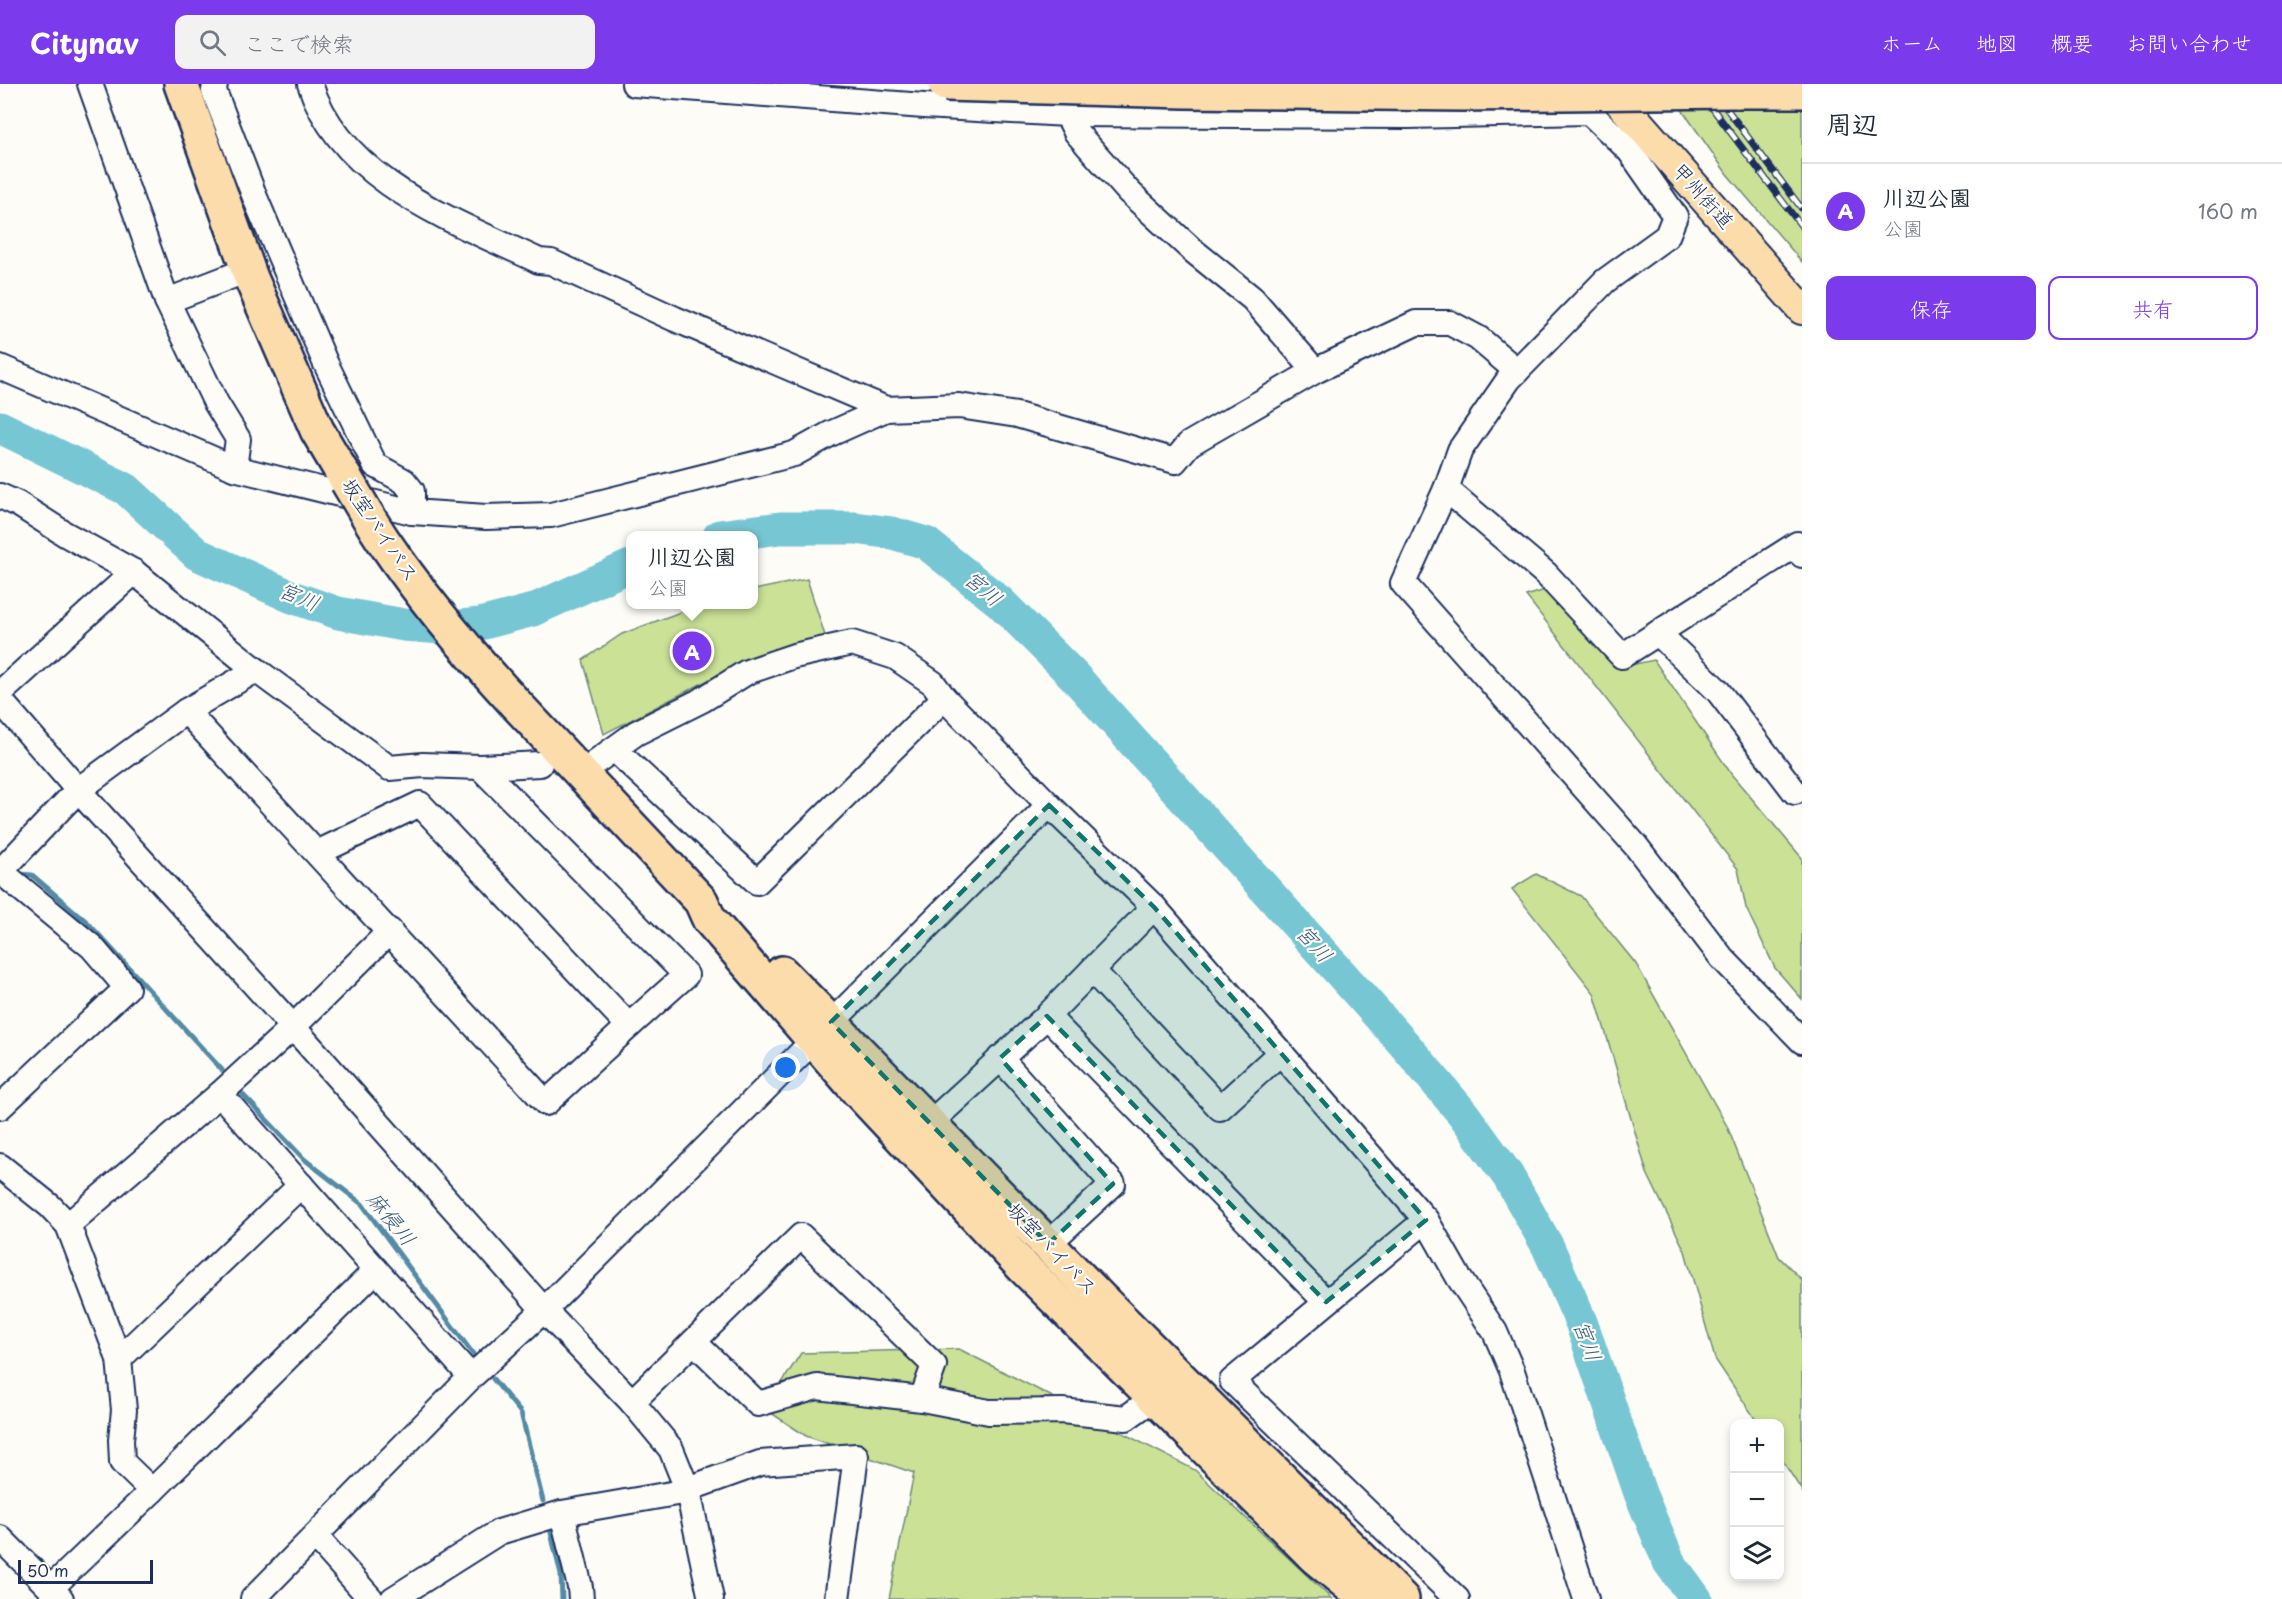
<!DOCTYPE html>
<html lang="ja">
<head>
<meta charset="utf-8">
<style>
  :root { --surface:#fff; --page:#f2f2f3; --text:#1f2937; --muted:#747a83; --line:#e0e1e3; --accent:#7c3aed }
  body { margin:0; font-family:"Playpen Sans","Klee One",sans-serif; background:var(--page); color:var(--text) }
  .controls { position:absolute; right:18px; bottom:18px; display:grid; overflow:hidden; border-radius:12px; box-shadow:0 3px 9px #0003 }
  .controls button { width:54px; height:54px; display:grid; place-items:center; padding:0; border:0; border-bottom:2px solid var(--line); background:var(--surface); color:var(--text); font:30px sans-serif }
  .scale { position:absolute; left:18px; bottom:15px; width:135px; box-sizing:border-box; padding-left:6px; border:3px solid #1b2f5e; border-top:0; font-size:16px; line-height:21px; white-space:nowrap; color:#1b2f5e; -webkit-text-stroke:4px #fdfcf7; paint-order:stroke }
  .you { position:absolute; left:786px; top:984px; width:21px; height:21px; margin:-15px; border:4px solid #fff; border-radius:50%; background:#1a73e8; box-shadow:0 0 0 9px #1a73e833 }
  .badge { display:grid; place-items:center; width:39px; height:39px; border-radius:50%; background:var(--accent); color:#fff; font-size:20px; font-weight:700 }
  .pin { position:absolute; translate:-50% -50%; border:3px solid #fff; box-shadow:0 2px 6px #0006 }
  .popup { position:absolute; left:626px; top:447px; width:132px; height:78px; box-sizing:border-box; display:grid; place-content:center; border-radius:12px; background:var(--surface); filter:drop-shadow(0 2px 4px #0005); font-size:20px; white-space:nowrap; color:var(--muted) }
  .popup b { font-size:22px; color:var(--text) }
  .popup::after { content:''; position:absolute; left:50%; top:100%; margin-left:-12px; border:12px solid transparent; border-top-color:var(--surface) }
  .list { margin:0; padding:0; list-style:none }
  h2 { display:flex; justify-content:space-between; align-items:center; height:78px; margin:0; padding:0 24px; font-size:26px }
  h2 small { font-size:20px; font-weight:400; color:var(--muted) }
  .list li { display:grid; grid-template-columns:39px 1fr auto; gap:18px; align-items:center; box-sizing:border-box; height:96px; padding:0 24px; border-top:2px solid var(--line) }
  .list b { display:block; font-size:22px; white-space:nowrap }
  .list p { margin:0; font-size:20px; white-space:nowrap; color:var(--muted) }
  .list em { font-size:20px; font-style:normal; color:var(--muted) }
  .actions { display:flex; gap:12px; padding:18px 24px }
  .actions a { flex:1; padding:14px 0; border:2px solid var(--accent); border-radius:12px; text-align:center; font-size:21px; color:var(--accent) }
  .actions .main { background:var(--accent); color:#fff }
  .icon { flex:none; width:33px; height:33px; fill:none; stroke:currentColor; stroke-width:2; stroke-linecap:round; stroke-linejoin:round }
  .map { position:relative; flex:none; width:1802px; height:1515px; overflow:hidden }
  header { display:flex; align-items:center; gap:36px; box-sizing:border-box; height:84px; padding:0 30px; background:var(--accent); color:#fff }
  header strong { font-size:28px }
  nav { display:flex; gap:33px; margin-inline-start:auto; font-size:21px }
  .search { width:420px; height:54px; background:var(--page); display:flex; align-items:center; gap:15px; box-sizing:border-box; padding:0 21px; border-radius:12px; color:var(--muted); font-size:22px }
  main { display:flex }
  aside { flex:1; background:var(--surface) }
  .map>svg:first-child { display:block }
  .green { fill:#cae196; stroke:#72887a; stroke-width:1.5 }
  .lines { fill:none; stroke-linecap:round; stroke-linejoin:round }
  .stream { stroke:#528aa5; stroke-width:5 }
  .river { stroke:#77c6d4; stroke-width:33 }
  .minor-casing { stroke:#1b2f5e; stroke-width:28 }
  .major-casing { stroke:#1b2f5e; stroke-width:34 }
  .highway-casing { stroke:#1b2f5e; stroke-width:38 }
  .minor { stroke:#fdfcf7; stroke-width:24 }
  .major { stroke:#fddcac; stroke-width:30 }
  .highway { stroke:#fddcac; stroke-width:33 }
  .rail-casing { stroke:#1b2f5e; stroke-width:7 }
  .rail { stroke:#fdfcf7; stroke-width:4.5; stroke-dasharray:14; stroke-linecap:butt }
  .highway-bridge-casing { stroke:#1b2f5e; stroke-width:38; stroke-linecap:butt }
  .highway-bridge { stroke:#fddcac; stroke-width:33 }
  .marked { fill:#0f766e; fill-opacity:0.2; stroke:#0f766e; stroke-width:4.5; stroke-dasharray:12 8; stroke-linejoin:round }
  .labels { text-anchor:middle; stroke-width:4.5; stroke-linejoin:round; paint-order:stroke }
  .street-label { font-size:20px; fill:#1b2f5e; stroke:#fdfcf7 }
  .water-label { font-size:21px; font-style:italic; fill:#375c81; stroke:#fdfcf7 }
</style>
</head>
<body>
<header>
<strong>Citynav</strong>
<div class="search"><svg class="icon" aria-label="search" viewBox="0 0 24 24"><circle cx="10" cy="10" r="6"/><path d="M15 15l6 6"/></svg>ここで検索</div>
<nav><a>ホーム</a><a>地図</a><a>概要</a><a>お問い合わせ</a></nav>
</header>
<main>
<div class="map">
<svg width="1802" height="1515" viewBox="0 0 1802 1515">
  <rect width="100%" height="100%" fill="#fdfcf7"/>
  <filter id="ink" filterUnits="userSpaceOnUse"><feTurbulence type="fractalNoise" baseFrequency=".0167" numOctaves="2"/><feDisplacementMap in="SourceGraphic" scale="12" xChannelSelector="R" yChannelSelector="G"/><feConvolveMatrix kernelMatrix="1 2 1 2 8 2 1 2 1" color-interpolation-filters="sRGB"/></filter>
  <g filter="url(#ink)">
    <g class="green">
      <path d="M1664,0H1802V178L1727,90Z"/>
      <path d="M807,495L827,558L747,576L604,650L583,576L622,550L699,521L754,520V506Z"/>
      <path d="M1545,506L1626,582L1654,576L1732,691L1802,774V915L1775,884L1746,824L1738,785L1526,512Z"/>
      <path d="M1536,790L1581,812L1636,880L1727,1042L1779,1173L1802,1196V1407L1780,1373V1340L1758,1339L1715,1275L1685,1167L1647,1089L1594,909L1512,805Z"/>
      <path d="M959,1265L1195,1386L1332,1515H889L914,1389L806,1352L765,1325L801,1269Z"/>
    </g>
    <g class="lines">
      <g class="stream">
        <path d="M19,790L32,791L88,839L222,986"/>
        <path d="M243,1011L304,1075L362,1120L473,1270"/>
        <path d="M493,1295L521,1329L543,1417"/>
        <path d="M551,1449L561,1491L562,1515"/>
      </g>
      <g class="river">
        <path d="M0,343L126,405L197,470L292,513L338,529L404,541L442,544L480,540L533,526L630,482"/>
        <path d="M719,452L780,444H855L892,449L926,459L1000,518L1074,592L1404,960L1464,1031L1508,1092L1548,1163L1581,1238L1640,1409L1669,1478L1696,1515"/>
      </g>
      <defs>
        <g id="minor">
          <path d="M90,0L167,217L216,319L238,355L234,384"/>
          <path d="M215,0L214,7L256,116L325,278L375,381L404,397L412,407V428"/>
          <path d="M310,0C342,98 455,137 539,177L551,178L675,235L886,325"/>
          <path d="M634,0L924,22L1067,30L1408,32L1589,28L1629,66L1642,57"/>
          <path d="M1067,30L1076,48L1129,108L1191,165L1253,215L1315,287"/>
          <path d="M1629,66L1675,132L1667,152L1605,197L1509,295L1460,366L1446,405L1403,499L1636,762L1722,874L1802,957"/>
          <path d="M167,217L232,192"/>
          <path d="M0,283L234,384L412,428L486,433L551,431L794,370L830,350L886,325L959,322L1017,331L1175,377L1189,360L1315,287L1416,239H1450L1478,254L1517,287"/>
          <path d="M1446,405L1546,490L1622,572L1797,460L1802,471"/>
          <path d="M0,412L18,420L65,450L134,488L256,586L389,684L423,681L480,683L540,680"/>
          <path d="M1658,549L1718,607L1795,708"/>
          <path d="M0,609L134,488"/>
          <path d="M0,616L78,706L293,943L544,1226L632,1318L671,1365L688,1407L711,1515"/>
          <path d="M186,627L546,1019L629,942L420,720L317,769"/>
          <path d="M615,666L757,798L944,614"/>
          <path d="M597,677L636,649L702,616L747,588L794,572L852,559L895,573L933,599L944,614L1049,721L1154,823L1426,1136L1459,1194L1495,1248L1512,1287L1586,1515"/>
          <path d="M480,683L686,891L629,942"/>
          <path d="M0,787L92,863L127,904L0,1023"/>
          <path d="M0,788L78,706L186,627L256,586"/>
          <path d="M1154,823L1047,932L1326,1218"/>
          <path d="M1092,886L1220,1024L1281,968"/>
          <path d="M1000,974L1113,1100L1048,1160"/>
          <path d="M220,1010L471,1293"/>
          <path d="M942,1028L1047,932"/>
          <path d="M0,1082L50,1122L68,1141L119,1275L124,1326L121,1356L122,1378L152,1407"/>
          <path d="M1426,1136L1232,1297L1457,1515"/>
          <path d="M68,1141L220,1010L293,943L390,847"/>
          <path d="M694,1258L758,1320L817,1303L922,1315L989,1328L1062,1327L1126,1334L1154,1314"/>
          <path d="M119,1275L301,1101"/>
          <path d="M632,1318L801,1152L934,1281L922,1315"/>
          <path d="M562,1429L580,1503L581,1515"/>
          <path d="M316,1453L371,1515"/>
          <path d="M0,1454L61,1515"/>
          <path d="M51,1504L152,1407L376,1186"/>
          <path d="M253,1515L471,1293L544,1226L1049,721"/>
          <path d="M393,1515L499,1448L562,1429L688,1407L699,1401L760,1379L856,1372L837,1515"/>
        </g>
        <path id="major" d="M1604,0L1802,225"/>
        <g id="highway">
          <path d="M181,0L251,194L317,346L347,397"/>
          <path d="M1735,7H1802"/>
          <path d="M515,619L701,817L709,835L857,1006L1023,1183L1316,1474L1366,1515"/>
          <path d="M782,889L1100,1214L1402,1515"/>
        </g>
      </defs>
      <use href="#minor" class="minor-casing"/>
      <use href="#major" class="major-casing"/>
      <use href="#highway" class="highway-casing"/>
      <use href="#minor" class="minor"/>
      <use href="#major" class="major"/>
      <use href="#highway" class="highway"/>
      <defs>
        <g id="rail">
          <path d="M1694,0L1802,143"/>
          <path d="M1708,0L1802,125"/>
        </g>
      </defs>
      <use href="#rail" class="rail-casing"/>
      <use href="#rail" class="rail"/>
      <defs>
        <g id="highway-bridge">
          <path d="M945,0L1184,7L1462,10L1735,7"/>
          <path d="M347,397C359,417 370,437 383,456C422,514 468,568 515,619"/>
        </g>
      </defs>
      <use href="#highway-bridge" class="highway-bridge-casing"/>
      <use href="#highway-bridge" class="highway-bridge"/>
    </g>
  </g>
  <path class="marked" d="M1049,721L1154,823L1426,1136L1326,1218L1047,932L1000,974L1113,1100L1048,1160L831,938Z"/>
  <g class="labels">
    <g class="street-label">
      <text transform="translate(1703 112) rotate(48)" y="7">甲州街道</text>
      <text transform="translate(380 446) rotate(56)" y="7">坂室バイパス</text>
      <text transform="translate(1052 1165) rotate(46)" y="7">坂室バイパス</text>
    </g>
    <g class="water-label">
      <text transform="translate(983 505) rotate(40)" y="7">宮川</text>
      <text transform="translate(299 513) rotate(23)" y="7">宮川</text>
      <text transform="translate(1314 860) rotate(48)" y="7">宮川</text>
      <text transform="translate(391 1135) rotate(51)" y="7">麻侵川</text>
      <text transform="translate(1587 1257) rotate(70)" y="7">宮川</text>
    </g>
  </g>
</svg>
<div class="controls">
<button>+</button>
<button>−</button>
<button><svg class="icon" aria-label="layers" viewBox="0 0 24 24"><path d="M12 4l9 5-9 5-9-5zM3 14l9 5 9-5"/></svg></button>
</div>
<div class="scale">50 m</div>
<div class="you"></div>
<div class="pin badge" style="left:692px;top:567px">A</div>
<div class="popup"><b>川辺公園</b>公園</div>
</div>
<aside>
<h2>周辺<small></small></h2>
<ul class="list">
<li><span class="badge">A</span><div><b>川辺公園</b><p>公園</p></div><em>160 m</em></li>
</ul>
<div class="actions"><a class="main">保存</a><a>共有</a></div>
</aside>
</main>
</body>
</html>
